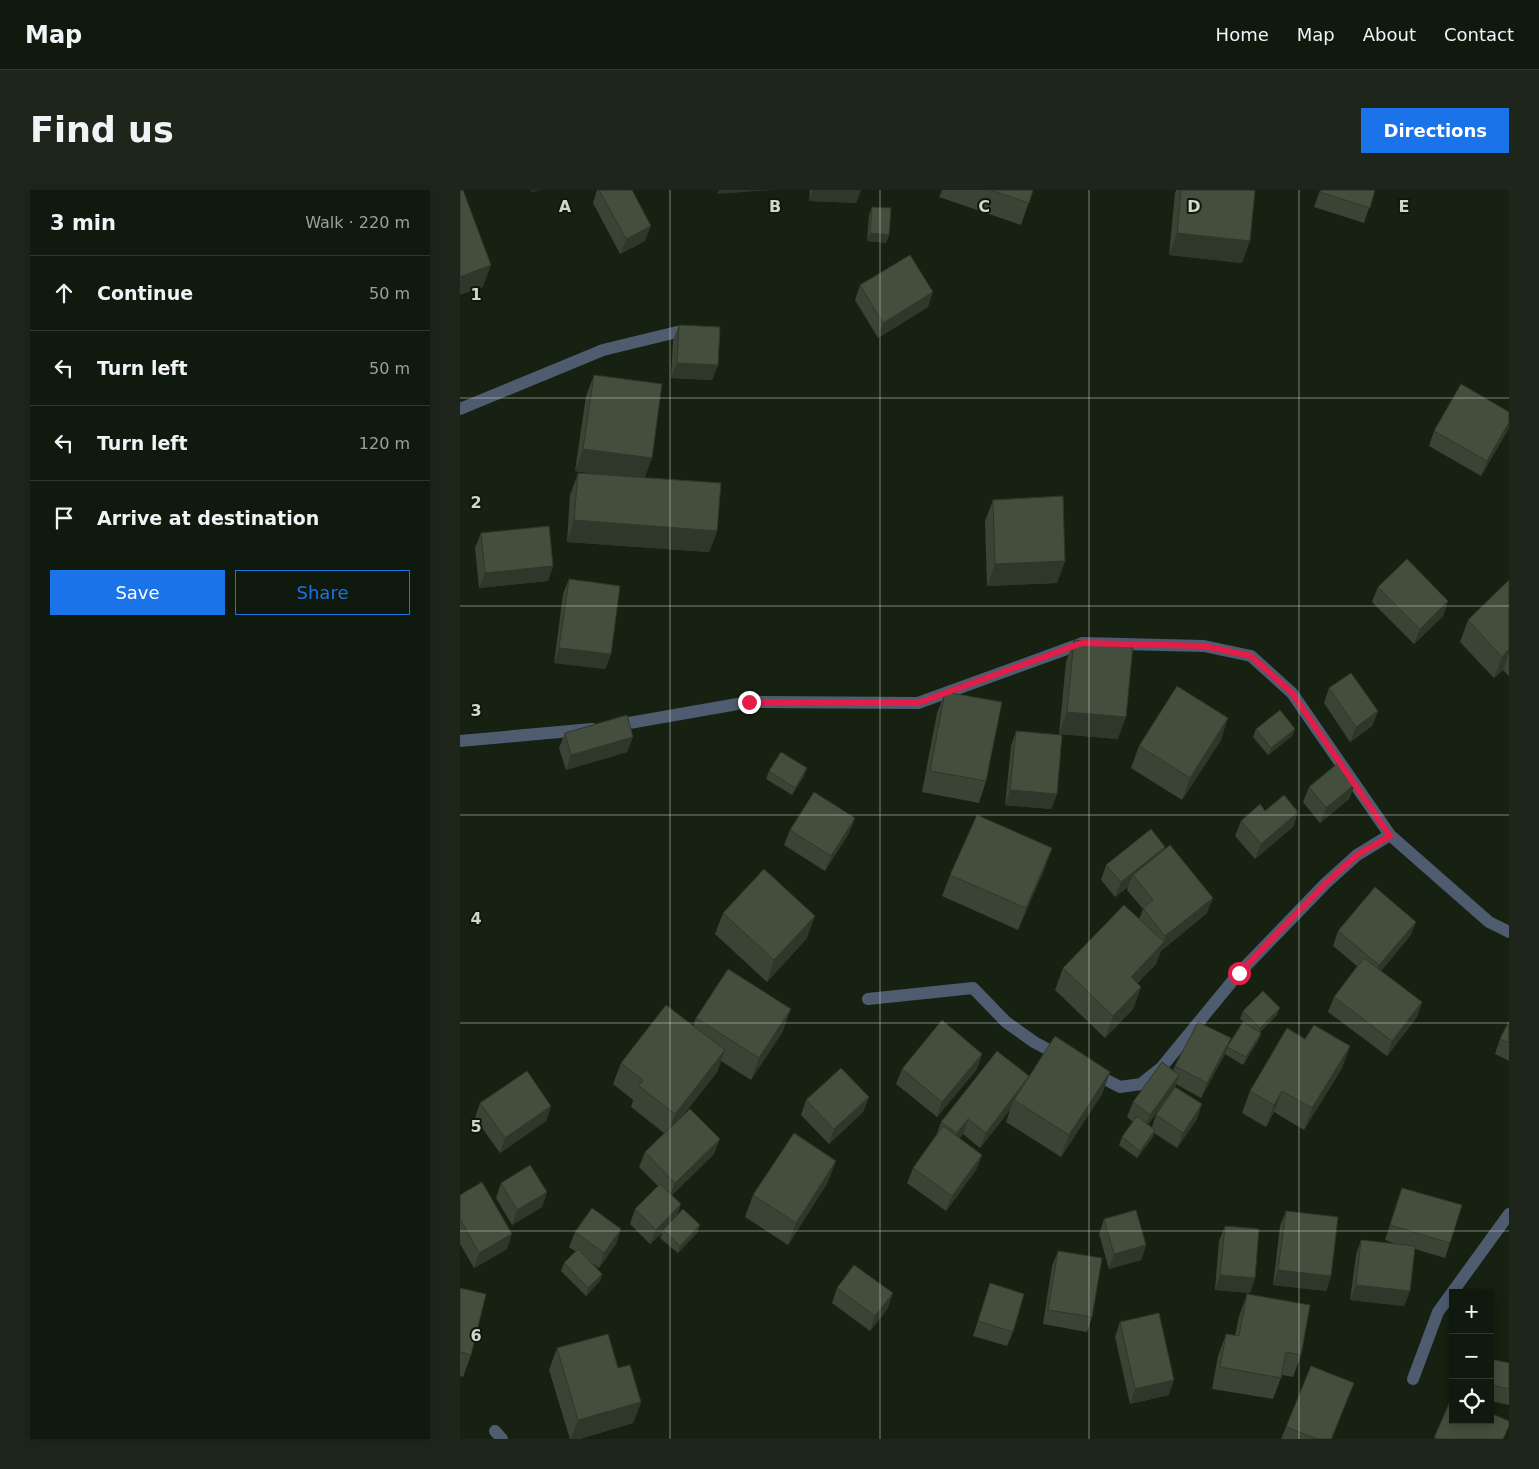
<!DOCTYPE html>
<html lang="en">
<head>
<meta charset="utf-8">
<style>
  :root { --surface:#10190d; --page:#1e261b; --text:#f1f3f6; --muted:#9ca09d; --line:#30382e; --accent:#1a73e8 }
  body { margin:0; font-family:"DejaVu Sans",sans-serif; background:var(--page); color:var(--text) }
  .controls { position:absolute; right:15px; bottom:15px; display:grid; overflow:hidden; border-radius:0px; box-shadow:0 2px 12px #0003 }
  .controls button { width:45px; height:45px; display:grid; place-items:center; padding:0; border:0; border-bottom:1px solid var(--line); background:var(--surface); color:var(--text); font:25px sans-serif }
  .stop { position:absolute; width:15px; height:15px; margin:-11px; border:4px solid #e11d48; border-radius:50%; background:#fff }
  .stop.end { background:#e11d48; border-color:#fff; box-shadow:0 1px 5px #0008 }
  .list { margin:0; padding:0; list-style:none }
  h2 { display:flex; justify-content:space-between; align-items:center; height:65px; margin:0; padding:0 20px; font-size:21px }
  h2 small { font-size:16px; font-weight:400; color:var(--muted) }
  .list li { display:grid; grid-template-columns:32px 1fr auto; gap:15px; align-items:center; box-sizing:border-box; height:75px; padding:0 20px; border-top:1px solid var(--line) }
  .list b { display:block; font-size:19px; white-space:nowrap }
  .list em { font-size:16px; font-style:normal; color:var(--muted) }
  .actions { display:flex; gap:10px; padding:15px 20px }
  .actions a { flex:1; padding:11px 0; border:1px solid var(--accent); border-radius:0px; text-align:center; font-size:18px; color:var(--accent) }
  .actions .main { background:var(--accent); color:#fff }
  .icon { flex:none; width:28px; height:28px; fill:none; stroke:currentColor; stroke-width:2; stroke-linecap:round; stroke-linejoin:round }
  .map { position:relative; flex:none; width:1049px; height:1249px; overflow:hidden; border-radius:0px }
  header { display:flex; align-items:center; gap:30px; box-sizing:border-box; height:70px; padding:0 25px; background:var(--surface); border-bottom:1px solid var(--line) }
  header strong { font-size:24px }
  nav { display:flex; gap:28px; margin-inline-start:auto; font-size:18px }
  .intro { display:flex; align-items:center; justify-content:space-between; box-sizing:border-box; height:120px; padding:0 30px }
  h1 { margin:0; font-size:35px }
  .button { padding:12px 22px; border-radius:0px; background:var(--accent); color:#fff; font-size:18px; font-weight:700 }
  main { display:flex; gap:30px; padding:0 30px }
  aside { flex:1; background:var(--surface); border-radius:0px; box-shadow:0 2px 12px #0003 }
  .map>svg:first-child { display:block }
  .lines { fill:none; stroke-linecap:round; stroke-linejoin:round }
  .minor { stroke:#4f5c70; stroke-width:12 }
  .wall { fill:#3a4334; fill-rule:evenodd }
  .shaded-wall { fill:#2f372b }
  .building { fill:#434e3d; stroke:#2f372b }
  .route { stroke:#e11d48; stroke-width:6 }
  .grid { fill:none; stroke:#cfd6cc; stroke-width:1; stroke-opacity:0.55 }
  .grid-label { font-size:16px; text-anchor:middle; font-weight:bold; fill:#cfd6cc; stroke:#0e1708; stroke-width:4; stroke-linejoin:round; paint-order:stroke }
</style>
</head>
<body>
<header>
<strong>Map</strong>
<nav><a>Home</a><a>Map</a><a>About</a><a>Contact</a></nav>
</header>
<div class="intro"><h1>Find us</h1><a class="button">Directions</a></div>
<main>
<aside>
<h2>3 min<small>Walk · 220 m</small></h2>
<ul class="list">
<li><svg class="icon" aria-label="ahead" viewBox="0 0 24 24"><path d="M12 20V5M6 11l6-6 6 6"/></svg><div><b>Continue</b></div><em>50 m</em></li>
<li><svg class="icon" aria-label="left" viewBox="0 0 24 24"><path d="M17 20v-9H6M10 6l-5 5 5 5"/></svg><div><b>Turn left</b></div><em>50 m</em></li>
<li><svg class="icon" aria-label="left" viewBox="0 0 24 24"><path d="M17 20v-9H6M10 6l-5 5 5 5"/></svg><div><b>Turn left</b></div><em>120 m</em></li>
<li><svg class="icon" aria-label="arrive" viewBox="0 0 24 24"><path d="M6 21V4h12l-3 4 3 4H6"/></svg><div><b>Arrive at destination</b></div></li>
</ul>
<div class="actions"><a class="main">Save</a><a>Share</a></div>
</aside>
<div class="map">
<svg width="1049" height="1249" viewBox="0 0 1049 1249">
  <rect width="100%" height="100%" fill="#162111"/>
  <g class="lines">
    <g class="minor">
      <path d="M0,219L143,160L217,142"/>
      <path d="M152,536L289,512L458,513L623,453L744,456L791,466L832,503L930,645L1029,732L1049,742"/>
      <path d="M0,551L132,539"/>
      <path d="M408,809L513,798L546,832L574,852L602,867"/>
      <path d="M633,883L660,897L681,894L701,878L779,783L866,693L897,665L930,645"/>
      <path d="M953,1189L978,1122L1049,1024"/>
      <path d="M35,1241L42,1249"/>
    </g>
  </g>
  <g class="wall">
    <path d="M137,0H172L185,51L160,64L133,13Z"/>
    <path d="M350,0H401L396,13L349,11Z"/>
    <path d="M482,0H573L561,35L479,7Z"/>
    <path d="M716,0H795L782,73L709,65L715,3Z"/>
    <path d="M860,0H915L904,33L854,17Z"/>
    <path d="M412,17L429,45L426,53L407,51L409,25Z"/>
    <path d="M400,95L468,117L418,148L395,110Z"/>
    <path d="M219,135L258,175L252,190L211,188L213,150Z"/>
    <path d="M134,185L185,288L257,341L249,362L107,352L110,305L118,283L143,285L115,281L126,206Z"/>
    <path d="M1049,222V237L1048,240L1021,286L969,256L974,241Z"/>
    <path d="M533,310L605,371L597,393L527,396L525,331Z"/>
    <path d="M21,343L93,376L88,391L19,398L15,358Z"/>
    <path d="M109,389L151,464L145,479L94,473L103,404Z"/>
    <path d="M1049,390V486L1043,480L1034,488L1000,452L1008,430Z"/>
    <path d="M918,397L988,411L983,426L954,454L912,412Z"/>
    <path d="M614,450L658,549L599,544L606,472Z"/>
    <path d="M869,498L918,521L912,536L890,552L864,513Z"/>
    <path d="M485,502L526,591L519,613L462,602L477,523Z"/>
    <path d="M796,539H835L832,546L808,565L793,547Z"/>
    <path d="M556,541L597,604L591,619L545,615L551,556Z"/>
    <path d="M105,543L167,562L106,580L99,558Z"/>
    <path d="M761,550L722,610L671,578L679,556Z"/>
    <path d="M309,581L344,586L332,605L306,589Z"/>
    <path d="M895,594L889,609L860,633L843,612L849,597Z"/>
    <path d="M805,621L838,622L833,637L795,669L775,646L781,631Z"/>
    <path d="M395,628L389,643L365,681L324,655L330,640Z"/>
    <path d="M705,657L704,659L747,723L701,761L696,774L677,793L681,797L673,819L645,848L595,800L603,778L679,729L683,719L667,700L668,697L655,707L641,690L646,675Z"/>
    <path d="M592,658L584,680L558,740L482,706L490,685Z"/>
    <path d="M263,723L347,748L307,792L255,744Z"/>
    <path d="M956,732L950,746L921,781L962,812L957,827L927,866L868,822L874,807L897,776L873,756L878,741Z"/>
    <path d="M783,821L817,825L800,842L801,843L798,851L783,875L765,864L741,908L716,894L714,898L737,929L717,958L694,943L693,947L677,968L659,955L662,947L673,932L667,927L673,912L713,880L715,876L768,856L785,833L780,829ZM710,905L696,925L692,937L688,934Z"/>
    <path d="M236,828L323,841L291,890L261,871L257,882L224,924L254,964L212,1005L216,1026L240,1035L237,1043L218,1063L200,1048L203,1042L190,1054L170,1034L175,1019L198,996L179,977L185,962L204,943L171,917L173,910L153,894L161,873L233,836Z"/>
    <path d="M1049,831V871L1035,864L1040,849Z"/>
    <path d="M845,849L890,856L882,878L844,940L814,922L806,937L782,923L790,901Z"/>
    <path d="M522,864L517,879L477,927L436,894L442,879Z"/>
    <path d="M650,882L642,904L601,967L546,932L550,920L520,958L503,944L499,948L522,965L516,980L486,1021L447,993L453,978L476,946L481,932L569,886Z"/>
    <path d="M409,907L403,922L369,954L341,925L346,910Z"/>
    <path d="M20,913L91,916L86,931L40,963L15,928Z"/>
    <path d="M368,992L328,1055L285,1027L293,1005Z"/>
    <path d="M41,993L87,1002L82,1017L52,1035L36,1008Z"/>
    <path d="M942,998L990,1053L985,1068L955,1059L950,1101L944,1116L890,1110L896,1065L901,1050L936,1054L925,1050Z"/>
    <path d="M0,1005L47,1059L14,1078L0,1054Z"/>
    <path d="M826,1021L871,1086L866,1101L813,1095L820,1036Z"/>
    <path d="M644,1029L686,1055L681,1070L649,1079L639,1044Z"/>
    <path d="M765,1036L795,1088L790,1103L755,1100L759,1051Z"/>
    <path d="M161,1039L156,1054L139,1078L133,1073L142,1084L140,1091L126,1106L101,1081L104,1073L116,1062L109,1057L115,1042Z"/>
    <path d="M598,1061L632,1127L627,1142L583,1134L592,1076Z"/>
    <path d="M530,1093L553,1142L547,1156L513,1146Z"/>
    <path d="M0,1098L11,1165L3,1187L0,1186Z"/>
    <path d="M377,1098L428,1118L410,1141L372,1113Z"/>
    <path d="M787,1104L841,1165L833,1187L822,1185L813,1209L752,1199L758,1166L766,1144L775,1146L779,1126Z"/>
    <path d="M660,1132L709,1205L670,1214L655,1147Z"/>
    <path d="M97,1158L181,1212L173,1233L120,1249H110L89,1180Z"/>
    <path d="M1030,1169L1049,1173V1215L1030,1211Z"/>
    <path d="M888,1208L872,1249H821L826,1237Z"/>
  </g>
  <g class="shaded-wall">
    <path d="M72,0H81L71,2Z"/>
    <path d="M259,0H311L257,4Z"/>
    <path d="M353,0H401L396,13L349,11Z"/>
    <path d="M191,36L185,51L160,64L166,49Z"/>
    <path d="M410,43L429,45L426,53L407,51Z"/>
    <path d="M717,43L790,51L782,73L709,65Z"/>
    <path d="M31,75L23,97L0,105V87Z"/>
    <path d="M473,102L468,117L418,148L423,133Z"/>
    <path d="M217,173L258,175L252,190L211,188Z"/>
    <path d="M1049,232V237L1048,240L1021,286L1027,271Z"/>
    <path d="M123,259L192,268L184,290L115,281Z"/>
    <path d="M114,330L257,341L249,362L107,352Z"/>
    <path d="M605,371L597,393L527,396L535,374Z"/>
    <path d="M93,376L88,391L19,398L25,383Z"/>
    <path d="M988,411L983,426L954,454L960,439Z"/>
    <path d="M99,458L151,464L145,479L94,473Z"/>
    <path d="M1049,459V462L1043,480L1034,488L1042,467Z"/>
    <path d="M918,521L912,536L890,552L896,537Z"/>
    <path d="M607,522L666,527L658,549L599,544Z"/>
    <path d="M768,528L761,550L722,610L730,588Z"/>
    <path d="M835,539L832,546L808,565L811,558Z"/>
    <path d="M173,547L167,562L106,580L111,565Z"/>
    <path d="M347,578L344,586L332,605L335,598Z"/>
    <path d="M895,594L889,609L860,633L866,618Z"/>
    <path d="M550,600L597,604L591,619L545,615Z"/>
    <path d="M838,622L833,637L795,669L801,654Z"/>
    <path d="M395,628L389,643L365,681L371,666Z"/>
    <path d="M705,657L700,672L673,685L668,697L655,707L661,692Z"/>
    <path d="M592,658L584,680L558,740L566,718Z"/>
    <path d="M753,708L747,723L701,761L696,774L663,809L671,787L703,753L705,746Z"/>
    <path d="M355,726L347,748L307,792L314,770Z"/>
    <path d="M956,732L950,746L914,790L919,775Z"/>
    <path d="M681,797L673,819L645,848L653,826Z"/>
    <path d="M962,812L957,827L927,866L932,851Z"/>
    <path d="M820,818L817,825L797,845L800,838Z"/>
    <path d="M331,819L323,841L291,890L299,868Z"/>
    <path d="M801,843L798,851L783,875L786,867Z"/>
    <path d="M771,848L765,864L741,908L747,893Z"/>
    <path d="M890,856L882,878L844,940L852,918Z"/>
    <path d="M265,860L257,882L207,946L215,924Z"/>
    <path d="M522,864L517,879L477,927L482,912Z"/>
    <path d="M650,882L642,904L601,967L609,945Z"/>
    <path d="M719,885L714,900L684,940L690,925Z"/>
    <path d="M570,886L554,910L550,920L520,958L526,943Z"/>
    <path d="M822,901L814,922L806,937L814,915Z"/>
    <path d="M409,907L403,922L369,954L374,939Z"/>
    <path d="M742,914L737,929L717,958L723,943Z"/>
    <path d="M91,916L86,931L40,963L45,948Z"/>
    <path d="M508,929L503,944L491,958L497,943Z"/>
    <path d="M695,940L693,947L677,968L680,961Z"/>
    <path d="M260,949L254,964L209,1008L215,993Z"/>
    <path d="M522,965L516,980L486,1021L492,1006Z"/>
    <path d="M376,971L368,992L328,1055L336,1033Z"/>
    <path d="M87,1002L82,1017L52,1035L57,1020Z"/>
    <path d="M221,1014L216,1029L203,1040L190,1054L196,1040Z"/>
    <path d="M240,1035L237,1043L218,1063L220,1056Z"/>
    <path d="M161,1039L156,1054L139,1078L144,1063Z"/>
    <path d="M52,1044L47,1059L14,1078L19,1063Z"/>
    <path d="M686,1055L681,1070L649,1079L654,1064Z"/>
    <path d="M818,1080L871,1086L866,1101L813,1095Z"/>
    <path d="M142,1084L140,1091L126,1106L128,1098Z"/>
    <path d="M760,1085L795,1088L790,1103L755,1100Z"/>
    <path d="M896,1095L950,1101L944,1116L890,1110Z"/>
    <path d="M433,1103L428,1118L410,1141L415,1126Z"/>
    <path d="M714,1190L709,1205L670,1214L675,1199Z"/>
    <path d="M181,1212L173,1233L120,1249H111L118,1230Z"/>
  </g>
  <g class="building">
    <path d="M3,0L31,75L0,87V1Z"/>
    <path d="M139,0H172L191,36L166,49Z"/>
    <path d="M530,0H573L569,13Z"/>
    <path d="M721,0H795L790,51L717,43Z"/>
    <path d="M861,0H915L910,18L860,2Z"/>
    <path d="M412,17L431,18L429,45L410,43Z"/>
    <path d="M450,65L473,102L423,133L400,95Z"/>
    <path d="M219,135L260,137L258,175L217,173Z"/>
    <path d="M134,185L202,194L192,268L123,259Z"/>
    <path d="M1001,194L1049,222V232L1027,271L974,241Z"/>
    <path d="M118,283L261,293L257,341L114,330Z"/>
    <path d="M603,306L605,371L535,374L533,310Z"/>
    <path d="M89,336L93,376L25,383L21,343Z"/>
    <path d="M947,369L988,411L960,439L918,397Z"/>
    <path d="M109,389L160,396L151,464L99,458Z"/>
    <path d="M1049,390V459L1042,467L1008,430Z"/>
    <path d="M614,450L673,455L666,527L607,522Z"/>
    <path d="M891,483L918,521L896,537L869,498Z"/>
    <path d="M717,496L768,528L730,588L679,556Z"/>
    <path d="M485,502L542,512L526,591L470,581Z"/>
    <path d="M820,520L835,539L811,558L796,539Z"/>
    <path d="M167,525L173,547L111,565L105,543Z"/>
    <path d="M556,541L602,545L597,604L550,600Z"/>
    <path d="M321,562L347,578L335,598L309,581Z"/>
    <path d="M878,573L895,594L866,618L849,597Z"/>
    <path d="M354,602L395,628L371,666L330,640Z"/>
    <path d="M824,605L838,622L801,654L781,631L800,614L805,621Z"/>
    <path d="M517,625L592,658L566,718L490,685Z"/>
    <path d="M691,639L705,657L661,692L646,675Z"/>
    <path d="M710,655L753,708L705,746L683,718L693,710L673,685Z"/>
    <path d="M304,679L355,726L314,770L263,723Z"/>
    <path d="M915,697L956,732L919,775L878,741Z"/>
    <path d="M664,715L704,752L671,787L681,797L653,826L603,778Z"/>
    <path d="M904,768L962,812L932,851L874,807Z"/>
    <path d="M268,779L331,819L299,868L236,828Z"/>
    <path d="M803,801L820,818L800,838L783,821Z"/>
    <path d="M206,815L265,860L215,924L179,896L183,890L161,873Z"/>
    <path d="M482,830L522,864L482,912L442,879Z"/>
    <path d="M1049,831V853L1040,849Z"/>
    <path d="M738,832L771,848L747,893L715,876Z"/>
    <path d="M783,832L801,843L786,867L767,857Z"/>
    <path d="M854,835L890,856L852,918L822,901L814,915L790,901L827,838L845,849Z"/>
    <path d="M595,846L650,882L609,945L554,910Z"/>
    <path d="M537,861L569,886L526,943L508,929L497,943L481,932Z"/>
    <path d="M702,872L719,885L690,925L673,912Z"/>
    <path d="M381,878L409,907L374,939L346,910Z"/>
    <path d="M67,881L91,916L45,948L20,913Z"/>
    <path d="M715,897L742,914L723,943L696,925Z"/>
    <path d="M230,919L260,949L215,993L185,962Z"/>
    <path d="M677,926L695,940L680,961L662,947Z"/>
    <path d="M483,936L522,965L492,1006L453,978Z"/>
    <path d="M334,943L376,971L336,1033L293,1005Z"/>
    <path d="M70,975L87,1002L57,1020L41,993Z"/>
    <path d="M22,992L52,1044L19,1063L0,1029V1005Z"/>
    <path d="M200,994L221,1014L196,1040L175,1019Z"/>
    <path d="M942,998L1002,1015L990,1053L930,1035Z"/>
    <path d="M132,1018L161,1039L144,1063L115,1042Z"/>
    <path d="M223,1019L240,1035L220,1056L203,1040Z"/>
    <path d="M676,1020L686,1055L654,1064L644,1029Z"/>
    <path d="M826,1021L878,1027L871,1086L818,1080Z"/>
    <path d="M765,1036L799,1039L795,1088L760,1085Z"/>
    <path d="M901,1050L955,1056L950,1101L896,1095Z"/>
    <path d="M118,1059L142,1084L128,1098L104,1073Z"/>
    <path d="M598,1061L642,1068L632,1127L588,1120Z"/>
    <path d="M394,1075L433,1103L415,1126L377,1098Z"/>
    <path d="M530,1093L564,1104L553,1142L518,1131Z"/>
    <path d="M0,1098L26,1104L11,1165L0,1162Z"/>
    <path d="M787,1104L850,1115L841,1165L826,1162L821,1188L760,1177L766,1144L779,1146Z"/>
    <path d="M699,1123L714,1190L675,1199L660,1132Z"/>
    <path d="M148,1144L158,1178L170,1175L181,1212L118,1230L97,1158Z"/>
    <path d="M1030,1169L1049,1173V1199L1030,1195Z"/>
    <path d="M851,1176L894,1193L871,1249H857L826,1237Z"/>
    <path d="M992,1207H993V1230H1030V1223L1049,1231V1236L1043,1249H978L974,1248Z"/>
  </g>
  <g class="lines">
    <path class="route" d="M289,512L458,513L622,453L744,456L791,466L832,503L930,646L897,665L866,693L779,783"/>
  </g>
  <path class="grid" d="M210,0V1249M420,0V1249M629,0V1249M839,0V1249M0,208H1049M0,416H1049M0,625H1049M0,833H1049M0,1041H1049"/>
  <g class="grid-label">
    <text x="105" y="22">A</text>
    <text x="315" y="22">B</text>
    <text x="524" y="22">C</text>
    <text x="734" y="22">D</text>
    <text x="944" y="22">E</text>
    <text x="16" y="110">1</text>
    <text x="16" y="318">2</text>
    <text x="16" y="526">3</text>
    <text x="16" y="734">4</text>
    <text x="16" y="942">5</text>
    <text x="16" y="1151">6</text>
  </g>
</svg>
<div class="controls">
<button>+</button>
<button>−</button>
<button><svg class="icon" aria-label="locate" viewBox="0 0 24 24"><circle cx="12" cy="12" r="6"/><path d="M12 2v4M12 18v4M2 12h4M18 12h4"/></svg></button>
</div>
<div class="stop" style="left:779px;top:783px"></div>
<div class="stop end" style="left:289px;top:512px"></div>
</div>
</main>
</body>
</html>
